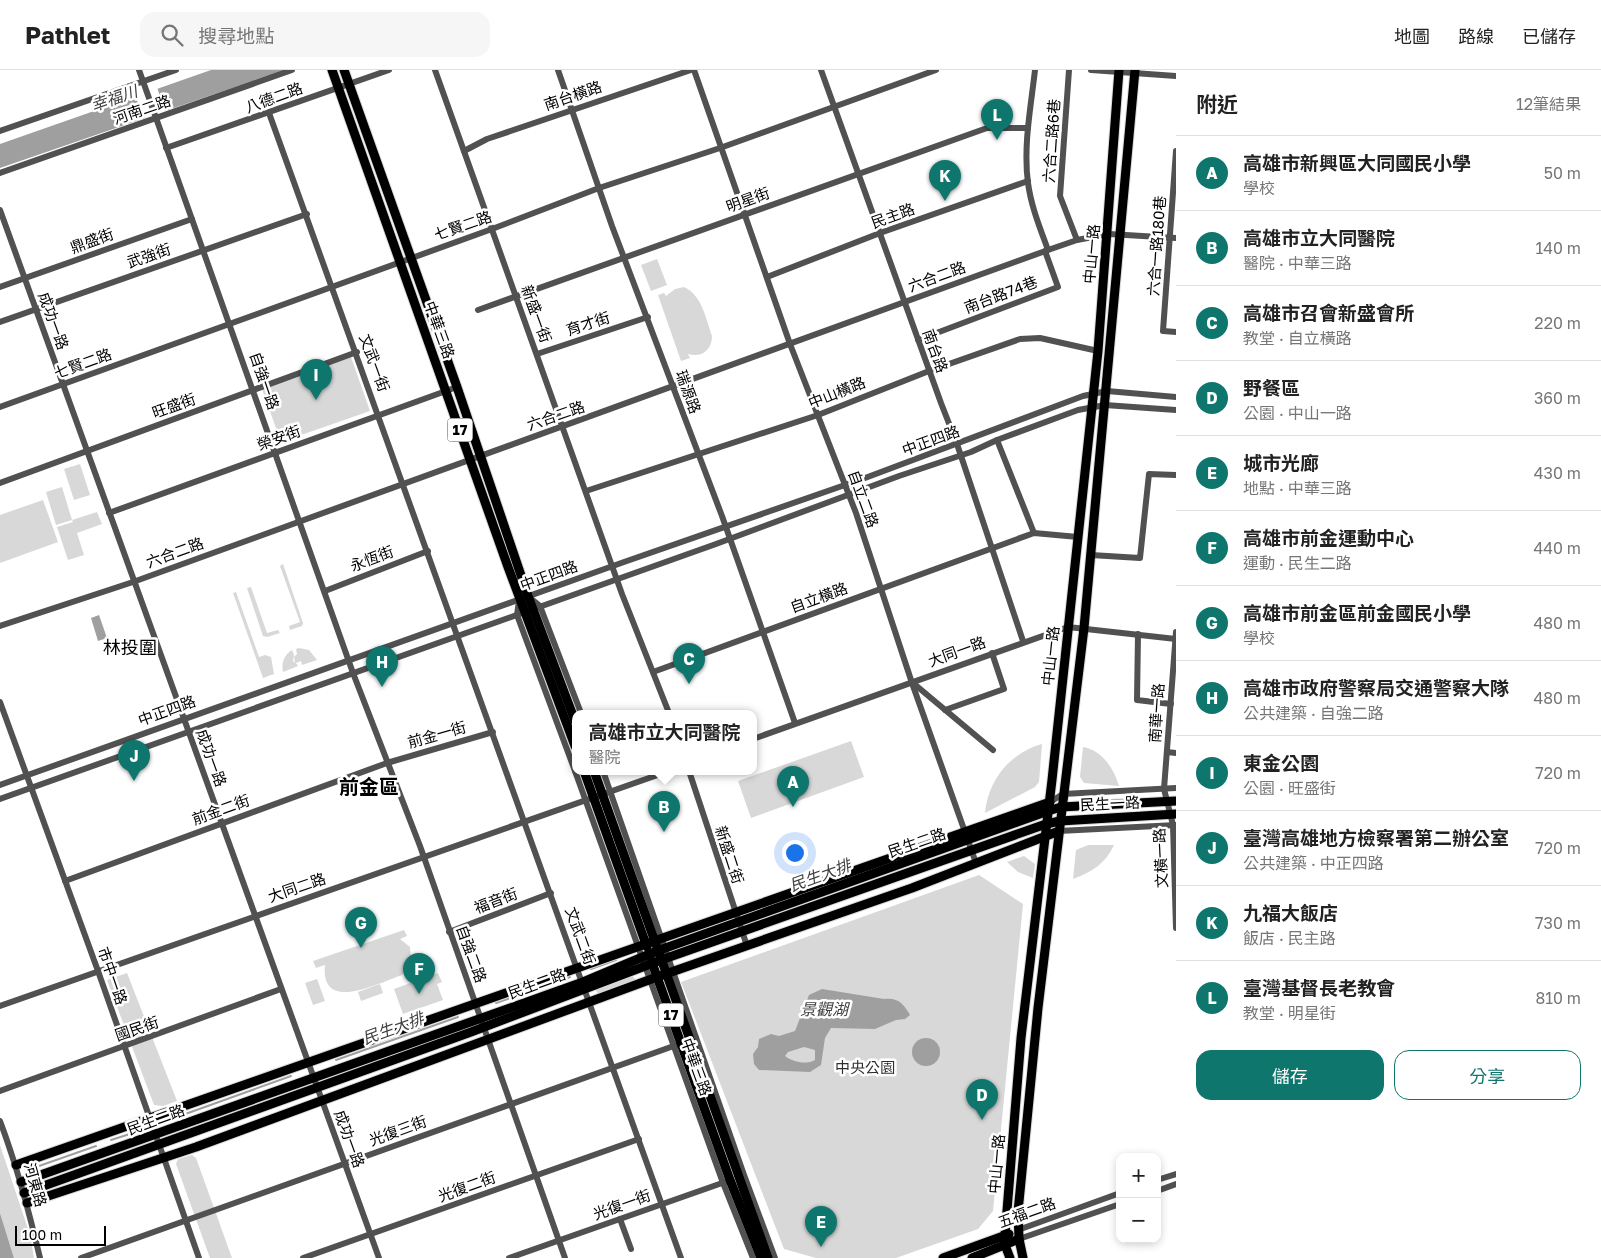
<!DOCTYPE html>
<html lang="zh-TW">
<head>
<meta charset="utf-8">
<style>
  :root { --surface:#fff; --page:#f6f6f6; --text:#222; --muted:#767676; --line:#e0e0e0; --accent:#0f766e }
  body { margin:0; font-family:"Golos Text","Noto Sans TC",sans-serif; background:var(--page); color:var(--text) }
  .controls { position:absolute; right:15px; bottom:15px; display:grid; overflow:hidden; border-radius:10px; box-shadow:0 2px 8px #0003 }
  .controls button { width:45px; height:45px; display:grid; place-items:center; padding:0; border:0; border-bottom:1px solid var(--line); background:var(--surface); color:var(--text); font:25px sans-serif }
  .scale { position:absolute; left:15px; bottom:12px; width:91px; box-sizing:border-box; padding-left:5px; border:2px solid #000; border-top:0; font-size:14px; line-height:18px; white-space:nowrap; color:#000; -webkit-text-stroke:4px #fff; paint-order:stroke }
  .you { position:absolute; left:794px; top:782px; width:18px; height:18px; margin:-12px; border:4px solid #fff; border-radius:50%; background:#1a73e8; box-shadow:0 0 0 8px #1a73e833 }
  .badge { display:grid; place-items:center; width:32px; height:32px; border-radius:50%; background:var(--accent); color:#fff; font-size:16px; font-weight:700 }
  .pin { position:absolute; translate:-50% -41px; filter:drop-shadow(0 1px 2px #0008) }
  .pin::after { content:''; position:absolute; top:26px; width:18px; height:15px; background:inherit; clip-path:polygon(0 0,100% 0,50% 100%) }
  .popup { position:absolute; left:572px; top:640px; width:185px; height:65px; box-sizing:border-box; display:grid; place-content:center; border-radius:10px; background:var(--surface); filter:drop-shadow(0 1px 4px #0005); font-size:16px; white-space:nowrap; color:var(--muted) }
  .popup b { font-size:19px; color:var(--text) }
  .popup::after { content:''; position:absolute; left:50%; top:100%; margin-left:-10px; border:10px solid transparent; border-top-color:var(--surface) }
  .list { margin:0; padding:0; list-style:none }
  h2 { display:flex; justify-content:space-between; align-items:center; height:65px; margin:0; padding:0 20px; font-size:21px }
  h2 small { font-size:16px; font-weight:400; color:var(--muted) }
  .list li { display:grid; grid-template-columns:32px 1fr auto; gap:15px; align-items:center; box-sizing:border-box; height:75px; padding:0 20px; border-top:1px solid var(--line) }
  .list b { display:block; font-size:19px; white-space:nowrap }
  .list p { margin:0; font-size:16px; white-space:nowrap; color:var(--muted) }
  .list em { font-size:16px; font-style:normal; color:var(--muted) }
  .actions { display:flex; gap:10px; padding:15px 20px }
  .actions a { flex:1; padding:11px 0; border:1px solid var(--accent); border-radius:15px; text-align:center; font-size:18px; color:var(--accent) }
  .actions .main { background:var(--accent); color:#fff }
  .icon { flex:none; width:28px; height:28px; fill:none; stroke:currentColor; stroke-width:2; stroke-linecap:round; stroke-linejoin:round }
  .map { position:relative; flex:none; width:1176px; height:1188px; overflow:hidden }
  header { display:flex; align-items:center; gap:30px; box-sizing:border-box; height:70px; padding:0 25px; background:var(--surface); border-bottom:1px solid var(--line) }
  header strong { font-size:24px }
  nav { display:flex; gap:28px; margin-inline-start:auto; font-size:18px }
  .search { width:350px; height:45px; background:var(--page); display:flex; align-items:center; gap:12px; box-sizing:border-box; padding:0 18px; border-radius:15px; color:var(--muted); font-size:19px }
  main { display:flex }
  aside { flex:1; background:var(--surface) }
  .map>svg:first-child { display:block }
  .green { fill:#d8d8d8 }
  .water { fill:#9f9f9f; fill-rule:evenodd }
  .pier { fill:#fff }
  .lines { fill:none; stroke-linecap:round; stroke-linejoin:round }
  .stream { stroke:#9f9f9f; stroke-width:2 }
  .major-casing { stroke:#dbdbdb; stroke-width:11 }
  .minor { stroke:#515151; stroke-width:6 }
  .major { stroke:#000; stroke-width:9 }
  .labels { text-anchor:middle; stroke-width:5; stroke-linejoin:round; paint-order:stroke }
  .shield { fill:#fff; stroke:#4c4c4c; stroke-width:1 }
  .shield-label { font-size:14px; font-weight:bold; fill:#000 }
  .street-label { font-size:15px; fill:#000; stroke:#fff }
  .park-label { font-size:15px; fill:#2f2f2f; stroke:#fff }
  .water-label { font-size:16px; font-style:italic; fill:#404040; stroke:#fff }
  .quarter-label { font-size:18px; fill:#000; stroke:#fff }
  .district-label { font-size:20px; font-weight:bold; fill:#000; stroke:#fff }
</style>
</head>
<body>
<header>
<strong>Pathlet</strong>
<div class="search"><svg class="icon" aria-label="search" viewBox="0 0 24 24"><circle cx="10" cy="10" r="6"/><path d="M15 15l6 6"/></svg>搜尋地點</div>
<nav><a>地圖</a><a>路線</a><a>已儲存</a></nav>
</header>
<main>
<div class="map">
<svg width="1176" height="1188" viewBox="0 0 1176 1188">
  <rect width="100%" height="100%" fill="#fff"/>
  <g class="green">
    <path d="M657,189L667,215L651,221L641,195Z"/>
    <path d="M684,217C702,225 706,249 712,266C712,280 702,288 688,284L690,288L681,291L658,225L664,223L666,226L675,219Z"/>
    <path d="M351,287L370,341L281,372L262,319Z"/>
    <path d="M80,394L90,425L74,430L64,399Z"/>
    <path d="M62,417L72,450L97,442L102,454L77,463L84,485L68,490L57,457L73,452L72,450L56,455L46,422Z"/>
    <path d="M43,430L58,472L0,493V445Z"/>
    <path d="M283,494L303,553L302,556L290,560L289,556L300,552L280,496Z"/>
    <path d="M251,517L267,563L278,560L280,563L267,567L263,566L247,518Z"/>
    <path d="M236,522L259,587L265,585L271,587L274,604L263,608L233,523Z"/>
    <path d="M299,578L309,580L317,590L302,595L301,591L296,593L298,596L283,602C281,593 284,585 292,580L294,585L293,591L295,593L294,587L297,584L296,579Z"/>
    <path d="M851,671L864,707L751,748L738,711Z"/>
    <path d="M1042,674L1039,712L1035,717L985,743C988,710 1010,683 1042,674Z"/>
    <path d="M1083,677C1102,680 1114,699 1119,716L1084,713L1080,707Z"/>
    <path d="M1088,775H1114C1106,793 1092,802 1073,809L1076,780Z"/>
    <path d="M1024,786L1035,794L1033,808L1018,802L1007,792Z"/>
    <path d="M979,805L1023,834L993,1141L978,1159L896,1188H816L784,1179L681,912Z"/>
    <path d="M404,860L407,866L400,869L410,877L411,889L402,905C379,913 320,944 325,895L316,898L313,891Z"/>
    <path d="M127,903L177,1031L163,1036L154,1035L107,910Z"/>
    <path d="M438,903L442,912L437,914L443,930L403,944L394,919Z"/>
    <path d="M632,906L637,911L599,926L596,921L598,918Z"/>
    <path d="M317,909L325,931L313,935L305,913Z"/>
    <path d="M380,914L383,923L361,931L358,922Z"/>
    <path d="M0,1075L30,1165L34,1188H14L0,1143Z"/>
    <path d="M192,1085L196,1088L232,1188H210L176,1094L178,1089Z"/>
  </g>
  <g class="water">
    <path d="M211,0H284L0,98V74Z"/>
    <path d="M99,545L107,568L98,571L91,548Z"/>
    <path d="M822,919L884,929C898,927 904,934 910,945L905,949L896,950L875,959L831,958L825,968L821,995L810,1002L759,1000L754,994L753,984L758,977L759,969L771,964L779,966L795,961L809,925ZM804,977L815,980V990C806,995 793,992 785,986L788,982Z"/>
    <circle cx="926" cy="982" r="14"/>
    <path d="M0,1143L14,1188H0Z"/>
  </g>
  <path class="pier" d="M157,17L165,42L145,49L135,26Z"/>
  <g class="lines">
    <g class="stream">
      <path d="M756,840L824,816"/>
      <path d="M689,864L728,850"/>
      <path d="M591,899L616,890"/>
      <path d="M496,933L570,907"/>
      <path d="M336,990L458,947"/>
      <path d="M177,1047L291,1006"/>
      <path d="M111,1070L133,1063"/>
      <path d="M39,1096L96,1076"/>
    </g>
    <defs>
      <g id="major">
        <path d="M332,0L508,497L575,676"/>
        <path d="M344,0L457,317L528,526L575,651"/>
        <path d="M584,701L647,877"/>
        <path d="M594,701L768,1188"/>
        <path d="M651,890L730,1110L761,1188"/>
        <path d="M16,1095L1050,732"/>
        <path d="M21,1112L583,912L657,881L1048,741L1061,737L1176,731"/>
        <path d="M24,1123L471,962L661,890L1046,754L1060,751L1176,744"/>
        <path d="M27,1133L196,1077L657,907L912,818L1059,761"/>
        <path d="M943,1188L1009,1164"/>
        <path d="M972,1188L1019,1169"/>
        <path d="M1010,1188L1005,1175V1165L1021,968L1052,710L1098,281L1119,0"/>
        <path d="M1023,1188L1019,1169L1018,1142L1038,938L1084,558L1135,0"/>
      </g>
    </defs>
    <use href="#major" class="major-casing"/>
    <g class="minor">
      <path d="M139,0L353,603L420,776L565,1188"/>
      <path d="M435,0L622,524L669,643"/>
      <path d="M558,0L612,156L722,446L795,653"/>
      <path d="M694,0L790,274L856,443L912,613L976,793"/>
      <path d="M821,0L941,333L957,374L1023,571"/>
      <path d="M1035,0C1031,36 1023,76 1028,113C1031,136 1040,158 1048,180"/>
      <path d="M1069,0L1060,126L1077,170"/>
      <path d="M1091,0L1176,6"/>
      <path d="M269,43L681,1188"/>
      <path d="M0,61L176,0"/>
      <path d="M166,78L389,0"/>
      <path d="M464,81L487,69L691,0"/>
      <path d="M1176,81L1163,261L1176,262"/>
      <path d="M0,103L292,0"/>
      <path d="M0,140L379,1188"/>
      <path d="M767,207L880,163L1028,111"/>
      <path d="M0,217L192,149"/>
      <path d="M478,240L987,58H1028"/>
      <path d="M0,252L307,144"/>
      <path d="M918,270L1058,217L1045,181"/>
      <path d="M537,284L648,247"/>
      <path d="M0,337L492,159L599,118L720,78L936,0"/>
      <path d="M997,370L1034,463"/>
      <path d="M0,413L357,282"/>
      <path d="M586,421L818,345L929,301L1020,269L1040,268L1098,281"/>
      <path d="M109,443L457,317"/>
      <path d="M1091,485L1140,488L1149,404L1176,405"/>
      <path d="M325,521L428,481"/>
      <path d="M529,527L540,536L581,643"/>
      <path d="M519,531L517,545L575,701"/>
      <path d="M0,556L133,512L1048,180L1077,170L1109,164L1176,168"/>
      <path d="M1176,562L1164,719L1173,755L1176,858"/>
      <path d="M1138,564L1137,630L1171,634"/>
      <path d="M653,602L1034,463L1078,467"/>
      <path d="M913,613L993,680"/>
      <path d="M0,632L98,901L199,1188"/>
      <path d="M945,640L1004,619L992,583"/>
      <path d="M753,669L1068,557L1176,569"/>
      <path d="M1167,682L1176,683"/>
      <path d="M575,701L723,1113L753,1188"/>
      <path d="M603,701L744,1105L775,1188"/>
      <path d="M689,701L747,876"/>
      <path d="M0,715L624,492L865,408L1083,326L1107,321L1176,327"/>
      <path d="M0,729L716,474L899,406L971,382L997,370L1078,340L1105,335L1176,340"/>
      <path d="M1050,732L1063,724L1176,718"/>
      <path d="M1059,761L1176,755"/>
      <path d="M65,811L387,693L493,662"/>
      <path d="M449,862L551,823"/>
      <path d="M0,936L669,701"/>
      <path d="M0,1021L281,919"/>
      <path d="M0,1051C17,1096 29,1141 40,1188"/>
      <path d="M1157,1110L1176,1104"/>
      <path d="M1157,1121L1176,1114"/>
      <path d="M620,1149L631,1179"/>
      <path d="M1018,1160L1120,1123"/>
      <path d="M1019,1169L1120,1134"/>
      <path d="M81,1188L696,968"/>
      <path d="M303,1188L639,1069"/>
      <path d="M509,1188L725,1112"/>
    </g>
    <use href="#major" class="major"/>
  </g>
  <g class="labels">
    <g class="shield">
      <rect x="447.5" y="348.5" width="25" height="23" rx="4"/>
      <rect x="658.5" y="933.5" width="25" height="23" rx="4"/>
    </g>
    <g class="shield-label">
      <text x="460" y="365">17</text>
      <text x="671" y="950">17</text>
    </g>
    <g class="street-label">
      <text transform="translate(573 26) rotate(-19)" y="5">南台橫路</text>
      <text transform="translate(274 28) rotate(-20)" y="5">八德二路</text>
      <text transform="translate(142 40) rotate(-19)" y="5">河南二路</text>
      <text transform="translate(1052 71) rotate(-86)" y="5">六合二路6巷</text>
      <text transform="translate(748 130) rotate(-20)" y="5">明星街</text>
      <text transform="translate(893 146) rotate(-20)" y="5">民主路</text>
      <text transform="translate(463 156) rotate(-19)" y="5">七賢二路</text>
      <text transform="translate(92 171) rotate(-20)" y="5">鼎盛街</text>
      <text transform="translate(1157 176) rotate(-86)" y="5">六合一路180巷</text>
      <text transform="translate(1092 184) rotate(-85)" y="5">中山一路</text>
      <text transform="translate(149 186) rotate(-19)" y="5">武強街</text>
      <text transform="translate(937 207) rotate(-20)" y="5">六合二路</text>
      <text transform="translate(1001 225) rotate(-21)" y="5">南台路74巷</text>
      <text transform="translate(536 244) rotate(70)" y="5">新盛一街</text>
      <text transform="translate(53 251) rotate(70)" y="5">成功一路</text>
      <text transform="translate(588 254) rotate(-18)" y="5">育才街</text>
      <text transform="translate(439 260) rotate(70)" y="5">中華三路</text>
      <text transform="translate(935 281) rotate(70)" y="5">南台路</text>
      <text transform="translate(374 293) rotate(70)" y="5">文武一街</text>
      <text transform="translate(83 294) rotate(-20)" y="5">七賢二路</text>
      <text transform="translate(264 311) rotate(71)" y="5">自強一路</text>
      <text transform="translate(688 322) rotate(70)" y="5">瑞源路</text>
      <text transform="translate(837 323) rotate(-22)" y="5">中山橫路</text>
      <text transform="translate(174 336) rotate(-20)" y="5">旺盛街</text>
      <text transform="translate(556 346) rotate(-19)" y="5">六合二路</text>
      <text transform="translate(279 368) rotate(-20)" y="5">榮安街</text>
      <text transform="translate(931 371) rotate(-20)" y="5">中正四路</text>
      <text transform="translate(863 429) rotate(70)" y="5">自立二路</text>
      <text transform="translate(175 483) rotate(-20)" y="5">六合二路</text>
      <text transform="translate(372 489) rotate(-21)" y="5">永恆街</text>
      <text transform="translate(549 506) rotate(-20)" y="5">中正四路</text>
      <text transform="translate(819 528) rotate(-20)" y="5">自立橫路</text>
      <text transform="translate(957 582) rotate(-20)" y="5">大同一路</text>
      <text transform="translate(1051 586) rotate(-84)" y="5">中山一路</text>
      <text transform="translate(167 641) rotate(-20)" y="5">中正四路</text>
      <text transform="translate(1157 643) rotate(-86)" y="5">南華一路</text>
      <text transform="translate(437 665) rotate(-16)" y="5">前金一街</text>
      <text transform="translate(211 688) rotate(70)" y="5">成功一路</text>
      <text transform="translate(1110 734) rotate(-3)" y="5">民生一路</text>
      <text transform="translate(221 740) rotate(-20)" y="5">前金二街</text>
      <text transform="translate(917 773) rotate(-19)" y="5">民生二路</text>
      <text transform="translate(729 785) rotate(72)" y="5">新盛二街</text>
      <text transform="translate(1161 788) rotate(-93)" y="5">文橫一路</text>
      <text transform="translate(297 818) rotate(-19)" y="5">大同二路</text>
      <text transform="translate(496 831) rotate(-21)" y="5">福音街</text>
      <text transform="translate(580 866) rotate(70)" y="5">文武二街</text>
      <text transform="translate(471 884) rotate(70)" y="5">自強二路</text>
      <text transform="translate(112 906) rotate(71)" y="5">市中一路</text>
      <text transform="translate(537 914) rotate(-20)" y="5">民生二路</text>
      <text transform="translate(137 959) rotate(-19)" y="5">國民街</text>
      <text transform="translate(696 997) rotate(70)" y="5">中華三路</text>
      <text transform="translate(156 1050) rotate(-20)" y="5">民生二路</text>
      <text transform="translate(398 1061) rotate(-20)" y="5">光復三街</text>
      <text transform="translate(349 1069) rotate(70)" y="5">成功一路</text>
      <text transform="translate(997 1094) rotate(-85)" y="5">中山一路</text>
      <text transform="translate(35 1115) rotate(74)" y="5">河東路</text>
      <text transform="translate(467 1117) rotate(-20)" y="5">光復二街</text>
      <text transform="translate(622 1135) rotate(-20)" y="5">光復一街</text>
      <text transform="translate(1027 1143) rotate(-20)" y="5">五福二路</text>
    </g>
    <g class="park-label">
      <text x="865" y="1003">中央公園</text>
    </g>
    <g class="water-label">
      <text transform="translate(114 28) rotate(-19)" y="6">幸福川</text>
      <text transform="translate(820 805) rotate(-20)" y="6">民生大排</text>
      <text x="824" y="945">景觀湖</text>
      <text transform="translate(393 958) rotate(-20)" y="6">民生大排</text>
    </g>
    <g class="quarter-label">
      <text x="130" y="584">林投圍</text>
    </g>
    <g class="district-label">
      <text x="369" y="724">前金區</text>
    </g>
  </g>
</svg>
<div class="controls">
<button>+</button>
<button>−</button>
</div>
<div class="scale">100 m</div>
<div class="you"></div>
<div class="pin badge" style="left:793px;top:737px">A</div>
<div class="pin badge" style="left:664px;top:762px">B</div>
<div class="popup"><b>高雄市立大同醫院</b>醫院</div>
<div class="pin badge" style="left:689px;top:614px">C</div>
<div class="pin badge" style="left:982px;top:1050px">D</div>
<div class="pin badge" style="left:821px;top:1177px">E</div>
<div class="pin badge" style="left:419px;top:924px">F</div>
<div class="pin badge" style="left:361px;top:878px">G</div>
<div class="pin badge" style="left:382px;top:617px">H</div>
<div class="pin badge" style="left:316px;top:330px">I</div>
<div class="pin badge" style="left:134px;top:711px">J</div>
<div class="pin badge" style="left:945px;top:131px">K</div>
<div class="pin badge" style="left:997px;top:70px">L</div>
</div>
<aside>
<h2>附近<small>12筆結果</small></h2>
<ul class="list">
<li><span class="badge">A</span><div><b>高雄市新興區大同國民小學</b><p>學校</p></div><em>50 m</em></li>
<li><span class="badge">B</span><div><b>高雄市立大同醫院</b><p>醫院 · 中華三路</p></div><em>140 m</em></li>
<li><span class="badge">C</span><div><b>高雄市召會新盛會所</b><p>教堂 · 自立橫路</p></div><em>220 m</em></li>
<li><span class="badge">D</span><div><b>野餐區</b><p>公園 · 中山一路</p></div><em>360 m</em></li>
<li><span class="badge">E</span><div><b>城市光廊</b><p>地點 · 中華三路</p></div><em>430 m</em></li>
<li><span class="badge">F</span><div><b>高雄市前金運動中心</b><p>運動 · 民生二路</p></div><em>440 m</em></li>
<li><span class="badge">G</span><div><b>高雄市前金區前金國民小學</b><p>學校</p></div><em>480 m</em></li>
<li><span class="badge">H</span><div><b>高雄市政府警察局交通警察大隊</b><p>公共建築 · 自強二路</p></div><em>480 m</em></li>
<li><span class="badge">I</span><div><b>東金公園</b><p>公園 · 旺盛街</p></div><em>720 m</em></li>
<li><span class="badge">J</span><div><b>臺灣高雄地方檢察署第二辦公室</b><p>公共建築 · 中正四路</p></div><em>720 m</em></li>
<li><span class="badge">K</span><div><b>九福大飯店</b><p>飯店 · 民主路</p></div><em>730 m</em></li>
<li><span class="badge">L</span><div><b>臺灣基督長老教會</b><p>教堂 · 明星街</p></div><em>810 m</em></li>
</ul>
<div class="actions"><a class="main">儲存</a><a>分享</a></div>
</aside>
</main>
</body>
</html>
